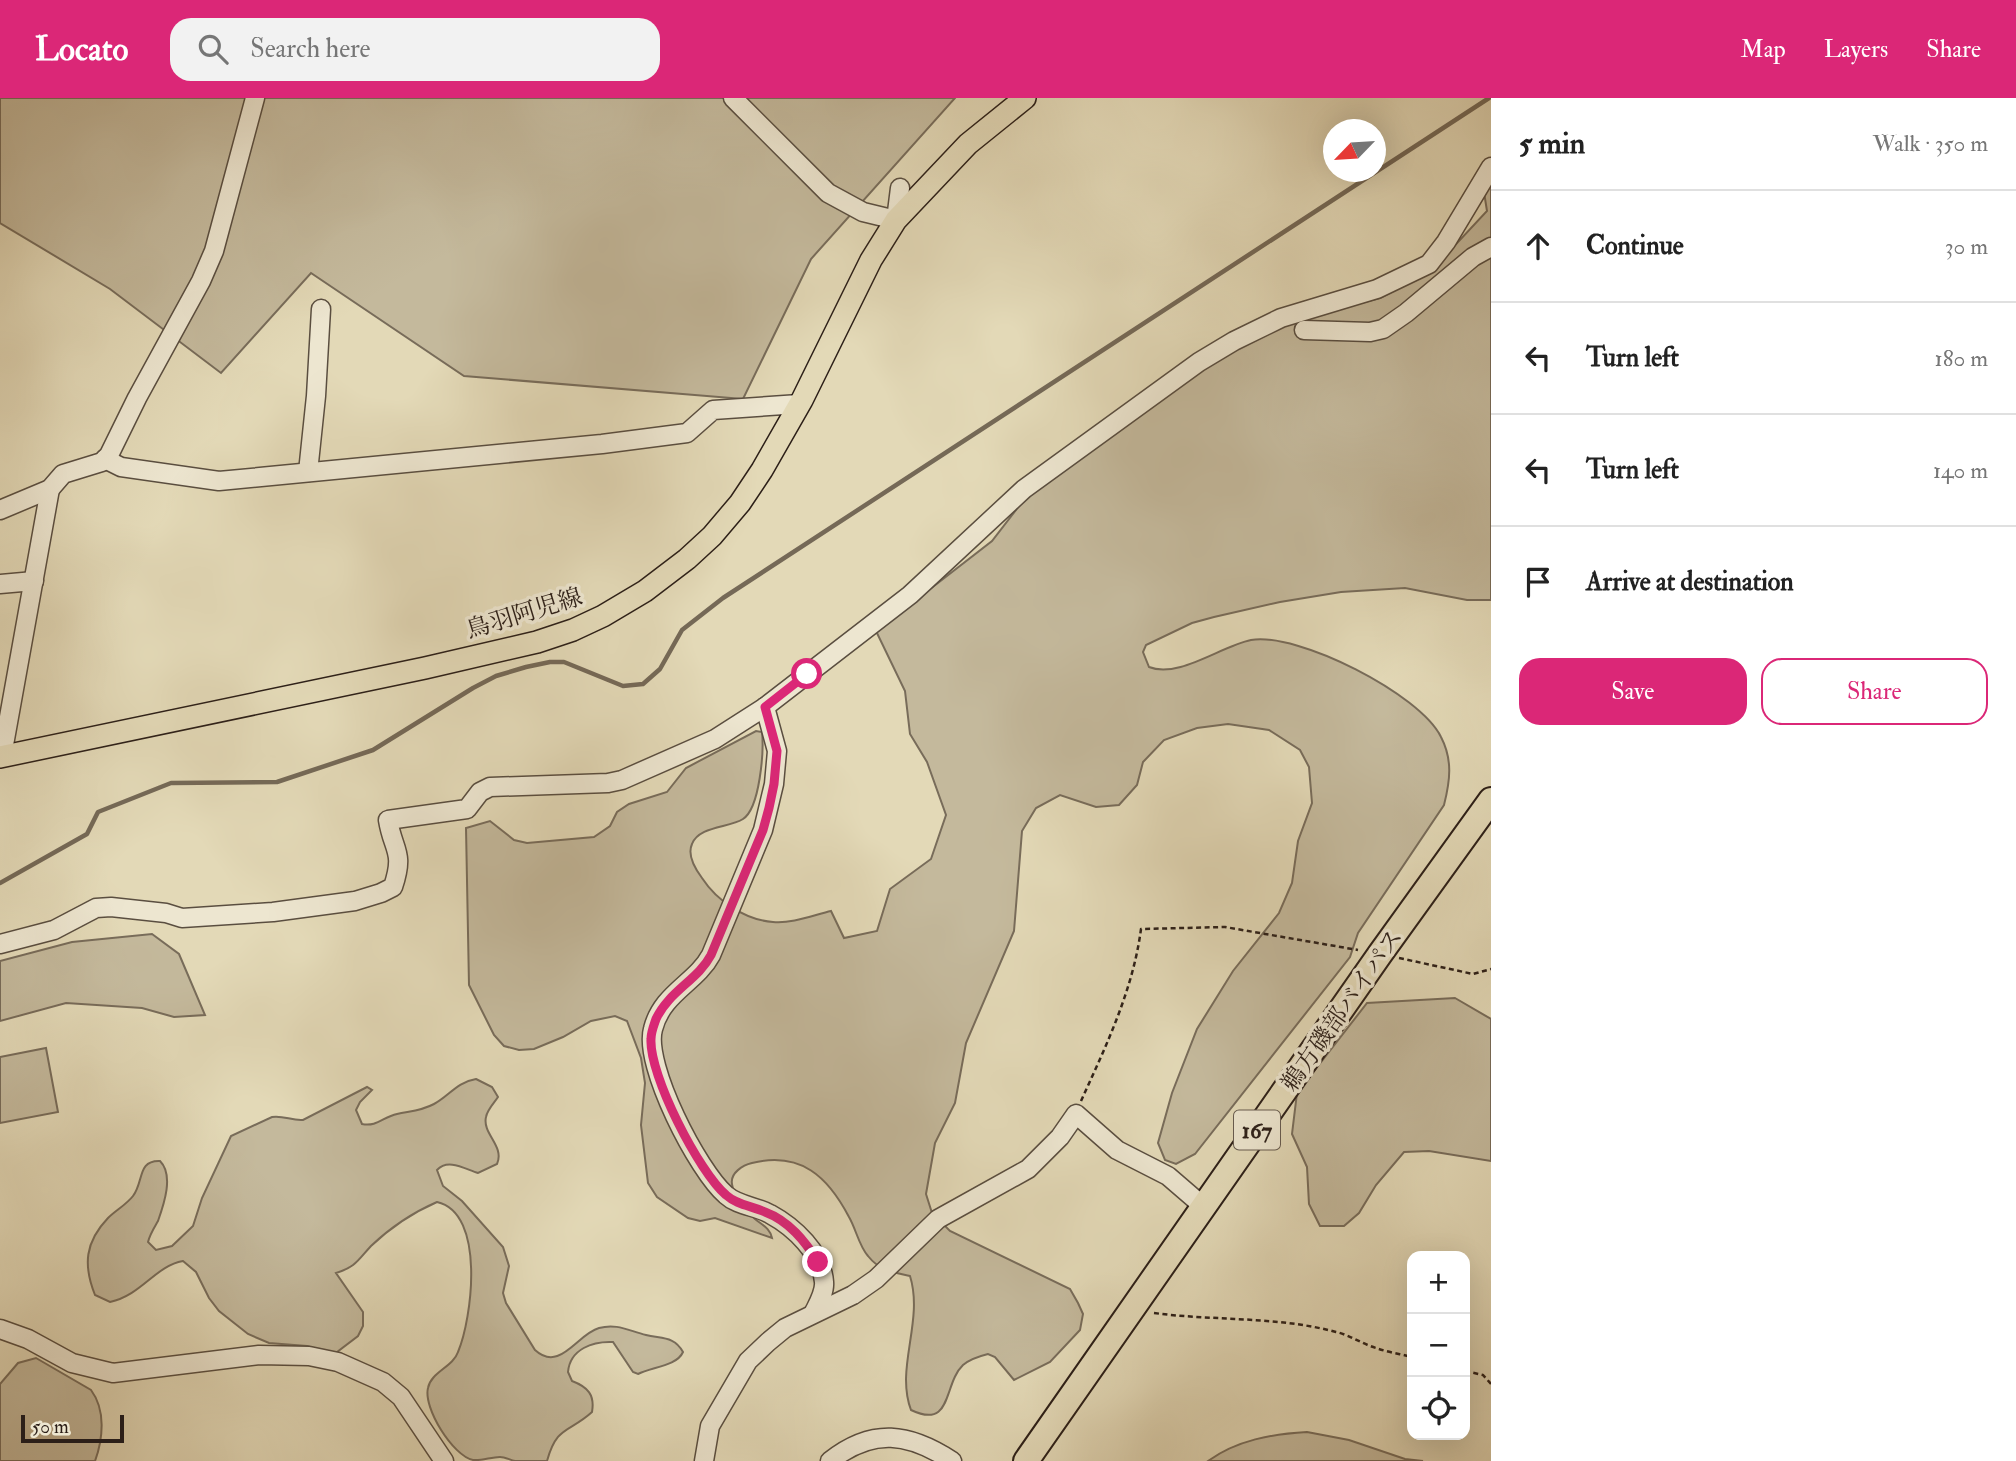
<!DOCTYPE html>
<html lang="en">
<head>
<meta charset="utf-8">
<style>
  :root { --surface:#fff; --page:#f2f2f2; --text:#222; --muted:#767676; --line:#e0e0e0; --accent:#db2777 }
  body { margin:0; font-family:"IM FELL Double Pica","Noto Serif JP",serif; background:var(--page); color:var(--text) }
  .controls { position:absolute; right:21px; bottom:21px; display:grid; overflow:hidden; border-radius:14px; box-shadow:0 7px 28px #0002 }
  .controls button { width:63px; height:63px; display:grid; place-items:center; padding:0; border:0; border-bottom:2px solid var(--line); background:var(--surface); color:var(--text); font:35px sans-serif }
  .compass { position:absolute; left:1323px; top:21px; width:63px; height:63px; border-radius:50%; background:var(--surface); box-shadow:0 7px 28px #0002; rotate:245deg }
  .scale { position:absolute; left:21px; bottom:18px; width:103px; box-sizing:border-box; padding-left:7px; border:4px solid #2c1f18; border-top:0; font-size:19px; line-height:24px; white-space:nowrap; color:#2c1f18; -webkit-text-stroke:5px #ede6d0; paint-order:stroke }
  .stop { position:absolute; width:21px; height:21px; margin:-16px; border:5px solid #db2777; border-radius:50%; background:#fff }
  .stop.end { background:#db2777; border-color:#fff; box-shadow:0 2px 7px #0008 }
  .list { margin:0; padding:0; list-style:none }
  h2 { display:flex; justify-content:space-between; align-items:center; height:91px; margin:0; padding:0 28px; font-size:30px }
  h2 small { font-size:23px; font-weight:400; color:var(--muted) }
  .list li { display:grid; grid-template-columns:46px 1fr auto; gap:21px; align-items:center; box-sizing:border-box; height:112px; padding:0 28px; border-top:2px solid var(--line) }
  .list b { display:block; font-size:26px; white-space:nowrap }
  .list em { font-size:23px; font-style:normal; color:var(--muted) }
  .actions { display:flex; gap:14px; padding:21px 28px }
  .actions a { flex:1; padding:16px 0; border:2px solid var(--accent); border-radius:21px; text-align:center; font-size:24px; color:var(--accent) }
  .actions .main { background:var(--accent); color:#fff }
  .icon { flex:none; width:38px; height:38px; fill:none; stroke:currentColor; stroke-width:2; stroke-linecap:round; stroke-linejoin:round }
  .map { position:relative; flex:none; width:1491px; height:1363px; overflow:hidden }
  header { display:flex; align-items:center; gap:42px; box-sizing:border-box; height:98px; padding:0 35px; background:var(--accent); color:#fff }
  header strong { font-size:33px }
  nav { display:flex; gap:38px; margin-inline-start:auto; font-size:24px }
  .search { width:490px; height:63px; background:var(--page); display:flex; align-items:center; gap:18px; box-sizing:border-box; padding:0 24px; border-radius:21px; color:var(--muted); font-size:26px }
  main { display:flex }
  aside { flex:1; background:var(--surface) }
  .map>svg:first-child { display:block }
  .green { fill:#c4b99c; stroke:#786c5a; stroke-width:2 }
  .lines { fill:none; stroke-linecap:round; stroke-linejoin:round }
  .stream { stroke:#756957; stroke-width:4.5 }
  .minor-casing { stroke:#5a4e40; stroke-width:21 }
  .major-casing { stroke:#2c1f18; stroke-width:24 }
  .highway-casing { stroke:#2c1f18; stroke-width:28 }
  .path { stroke:#2c1f18; stroke-width:2.5; stroke-dasharray:5 3.5; stroke-linecap:butt }
  .minor { stroke:#ede6d0; stroke-width:18 }
  .major { stroke:#e3d9b7; stroke-width:21 }
  .highway { stroke:#e3d9b7; stroke-width:24 }
  .route { stroke:#db2777; stroke-width:9 }
  .labels { text-anchor:middle; stroke-width:7; stroke-linejoin:round; paint-order:stroke }
  .shield { fill:#ede6d0; stroke:#665b4f; stroke-width:2 }
  .shield-label { font-size:23px; font-weight:bold; fill:#2c1f18 }
  .street-label { font-size:24px; fill:#2c1f18; stroke:#ede6d0 }
</style>
</head>
<body>
<header>
<strong>Locato</strong>
<div class="search"><svg class="icon" aria-label="search" viewBox="0 0 24 24"><circle cx="10" cy="10" r="6"/><path d="M15 15l6 6"/></svg>Search here</div>
<nav><a>Map</a><a>Layers</a><a>Share</a></nav>
</header>
<main>
<div class="map">
<svg width="1491" height="1363" viewBox="0 0 1491 1363">
  <rect width="100%" height="100%" fill="#e3d9b7"/>
  <filter id="stains"><feTurbulence type="fractalNoise" baseFrequency=".00286" numOctaves="4"/><feColorMatrix values="0 0 0 0 .2 0 0 0 0 .09 0 0 0 0 .02 0 0 0 .5 -.17"/></filter>
  <radialGradient id="worn" r=".72"><stop offset=".6" stop-color="#630" stop-opacity="0"/><stop offset="1" stop-color="#630" stop-opacity=".3"/></radialGradient>
  <g class="green">
    <path d="M0,0H955L811,161L743,301L464,278L311,175L221,275L110,191L0,125Z"/>
    <path d="M1491,75V502H1467L1405,490L1341,494L1280,504L1214,519L1192,525L1146,547L1143,554L1149,569C1178,581 1221,548 1251,542C1298,534 1420,596 1441,639C1453,662 1450,683 1444,707L1358,835L1350,859L1195,1056L1176,1066L1165,1062L1158,1045L1172,995L1197,931L1233,873L1279,815L1292,785L1298,743L1312,705L1309,669L1300,652L1269,632L1228,626L1197,630L1164,642L1143,664L1137,687L1119,707L1096,709L1060,697L1036,710L1022,733L1014,833L966,945L955,1005L935,1045L926,1096L932,1115L950,1133L1070,1191L1078,1205L1083,1216L1080,1232L1050,1264L1014,1282L995,1259L988,1256C980,1258 970,1261 963,1267C943,1286 953,1332 911,1312C895,1270 924,1223 910,1178C892,1174 880,1173 868,1158C859,1148 856,1131 849,1119C828,1079 801,1053 752,1065C743,1067 730,1075 732,1086C733,1097 747,1113 755,1121C762,1127 770,1130 772,1140L715,1120L700,1123L688,1120L657,1099L648,1085L641,1027L645,985L641,960L627,923L615,918L591,923L563,939L534,951L519,952L504,948L494,937L469,887L466,730L490,723L514,742L527,745L594,739L610,728L617,714L629,706L667,694L686,670L756,633L762,634C764,653 760,710 743,721C729,730 699,728 692,746C687,757 696,772 702,780C717,803 745,822 773,824C791,826 814,817 831,813L844,840L877,833L890,791L931,761L946,717L927,664L910,636L905,593L876,533L992,443L1033,390L1240,246L1303,220L1380,200L1431,173L1487,113L1483,88Z"/>
    <path d="M152,836L179,856L205,917L174,919L142,910L66,905L0,923V863L72,844Z"/>
    <path d="M1455,900L1491,921V1063L1429,1053L1404,1054L1376,1087L1359,1115L1344,1128H1320L1309,1106L1307,1069L1292,1036L1297,995L1367,905Z"/>
    <path d="M46,950L58,1014L0,1025V959Z"/>
    <path d="M476,981L492,989L498,999C494,1005 487,1012 486,1019C482,1036 505,1048 497,1066L478,1075C465,1071 448,1060 437,1072L443,1088L462,1103L503,1149L509,1168L503,1195L506,1205L535,1252C560,1275 577,1236 599,1230C617,1225 629,1233 646,1237C662,1241 674,1238 683,1254C677,1268 652,1269 638,1276L633,1274L613,1244C593,1243 570,1251 568,1274L572,1283C588,1289 595,1297 592,1314C569,1335 557,1327 547,1363C537,1363 525,1363 515,1363C510,1362 505,1359 500,1359C491,1359 482,1363 473,1362C453,1358 423,1310 428,1290C431,1274 453,1269 458,1254C472,1221 486,1115 437,1104C414,1114 390,1130 371,1148C358,1162 356,1169 336,1175L363,1214V1228L358,1238L337,1254L330,1255L307,1248L269,1245L248,1236L219,1213L209,1200L196,1174L183,1163C155,1168 142,1197 110,1204L95,1197C83,1167 85,1144 108,1120C116,1112 126,1107 133,1098C144,1084 137,1062 160,1063C174,1077 164,1106 158,1123C154,1130 150,1136 148,1144L156,1152L172,1148L193,1128L202,1100L231,1038L272,1019C283,1017 292,1023 303,1022L367,989L372,992L360,1004L356,1012L362,1026C377,1029 383,1019 397,1016C411,1013 421,1013 434,1006C449,998 457,984 476,981Z"/>
    <path d="M36,1260L91,1292C106,1312 103,1341 95,1363H0V1286L18,1265Z"/>
    <path d="M1307,1334L1349,1342L1405,1361L1423,1363H1208C1237,1342 1272,1336 1307,1334Z"/>
  </g>
  <g class="lines">
    <path class="stream" d="M0,785L87,736L98,714L171,685L277,684L373,652L473,590L496,578L526,569L550,564H564L623,588L643,586L660,571L682,532L723,500L1489,0"/>
    <defs>
      <g id="minor">
        <path d="M733,0L828,95L863,114L896,122L900,90"/>
        <path d="M1304,232L1370,234L1383,231L1406,215L1473,159L1491,149"/>
        <path d="M105,361L121,369L219,383L602,346L687,335L713,312L799,306"/>
        <path d="M308,374L316,298L321,211"/>
        <path d="M0,412L50,391L63,376L102,364L109,357L137,300L201,183L214,153L255,0"/>
        <path d="M0,486L34,483"/>
        <path d="M765,609L777,653L774,686L763,732L711,857C696,885 662,895 653,931C643,967 698,1073 726,1097C738,1108 756,1108 770,1116C794,1129 822,1155 824,1184C825,1194 818,1206 814,1214"/>
        <path d="M2,658L50,391"/>
        <path d="M0,846L54,832L96,810L111,809L166,815L182,820L273,814L355,803L381,795L393,789C405,753 393,753 388,722L467,711L480,694L490,689L608,685L622,682L715,641L765,609L910,497L1024,391L1199,264L1234,243L1281,220L1377,191L1429,166L1446,144L1491,69"/>
        <path d="M0,1231L28,1241L72,1265L113,1275L259,1257L309,1258L338,1264L383,1284L401,1299L444,1363"/>
        <path d="M704,1363L710,1328L748,1263L768,1244L785,1230L853,1197L876,1181L938,1121L1028,1071L1060,1039L1076,1016L1117,1052L1168,1078L1204,1109"/>
        <path d="M830,1363C873,1329 909,1335 952,1363"/>
      </g>
      <path id="major" d="M0,659L425,570L537,544L573,532L603,518L645,493L687,461L712,438L740,405L762,372L802,302L871,162L896,122L968,46L1025,0"/>
      <path id="highway" d="M1026,1363L1380,856L1491,702"/>
    </defs>
    <use href="#minor" class="minor-casing"/>
    <use href="#major" class="major-casing"/>
    <use href="#highway" class="highway-casing"/>
    <g class="path">
      <path d="M1399,860L1473,876L1491,871"/>
      <path d="M1081,1003C1106,948 1133,892 1141,831L1225,829L1358,852"/>
      <path d="M1154,1215C1214,1223 1277,1218 1336,1234C1350,1237 1362,1246 1376,1250C1387,1254 1400,1256 1412,1259"/>
      <path d="M1465,1273L1483,1277L1491,1286"/>
    </g>
    <use href="#minor" class="minor"/>
    <use href="#major" class="major"/>
    <use href="#highway" class="highway"/>
  </g>
  <g class="lines">
    <path class="route" d="M807,576L765,609L777,653L774,686L769,710L763,732L711,857C698,882 669,893 656,921C654,927 651,934 651,941C649,977 699,1074 726,1097C737,1107 752,1108 765,1114C789,1123 805,1143 818,1164"/>
  </g>
  <g class="labels">
    <rect class="shield" x="1234" y="1012.5" width="46" height="39" rx="5"/>
    <g class="shield-label">
      <text x="1257" y="1040">167</text>
    </g>
    <g class="street-label">
      <text transform="translate(524 515) rotate(-17)" y="8">鳥羽阿児線</text>
      <text transform="translate(1342 912) rotate(-55)" y="8">鵜方磯部バイパス</text>
    </g>
  </g>
  <rect width="100%" height="100%" filter="url(#stains)"/>
  <rect width="100%" height="100%" fill="url(#worn)"/>
</svg>
<div class="controls">
<button>+</button>
<button>−</button>
<button><svg class="icon" aria-label="locate" viewBox="0 0 24 24"><circle cx="12" cy="12" r="6"/><path d="M12 2v4M12 18v4M2 12h4M18 12h4"/></svg></button>
</div>
<svg class="compass" viewBox="-18 -18 36 36"><path d="M0-13l5 13h-10z" fill="#e53935"/><path d="M0 13l5-13h-10z" fill="#767676"/></svg>
<div class="scale">50 m</div>
<div class="stop" style="left:807px;top:576px"></div>
<div class="stop end" style="left:818px;top:1164px"></div>
</div>
<aside>
<h2>5 min<small>Walk · 350 m</small></h2>
<ul class="list">
<li><svg class="icon" aria-label="ahead" viewBox="0 0 24 24"><path d="M12 20V5M6 11l6-6 6 6"/></svg><div><b>Continue</b></div><em>30 m</em></li>
<li><svg class="icon" aria-label="left" viewBox="0 0 24 24"><path d="M17 20v-9H6M10 6l-5 5 5 5"/></svg><div><b>Turn left</b></div><em>180 m</em></li>
<li><svg class="icon" aria-label="left" viewBox="0 0 24 24"><path d="M17 20v-9H6M10 6l-5 5 5 5"/></svg><div><b>Turn left</b></div><em>140 m</em></li>
<li><svg class="icon" aria-label="arrive" viewBox="0 0 24 24"><path d="M6 21V4h12l-3 4 3 4H6"/></svg><div><b>Arrive at destination</b></div></li>
</ul>
<div class="actions"><a class="main">Save</a><a>Share</a></div>
</aside>
</main>
</body>
</html>
